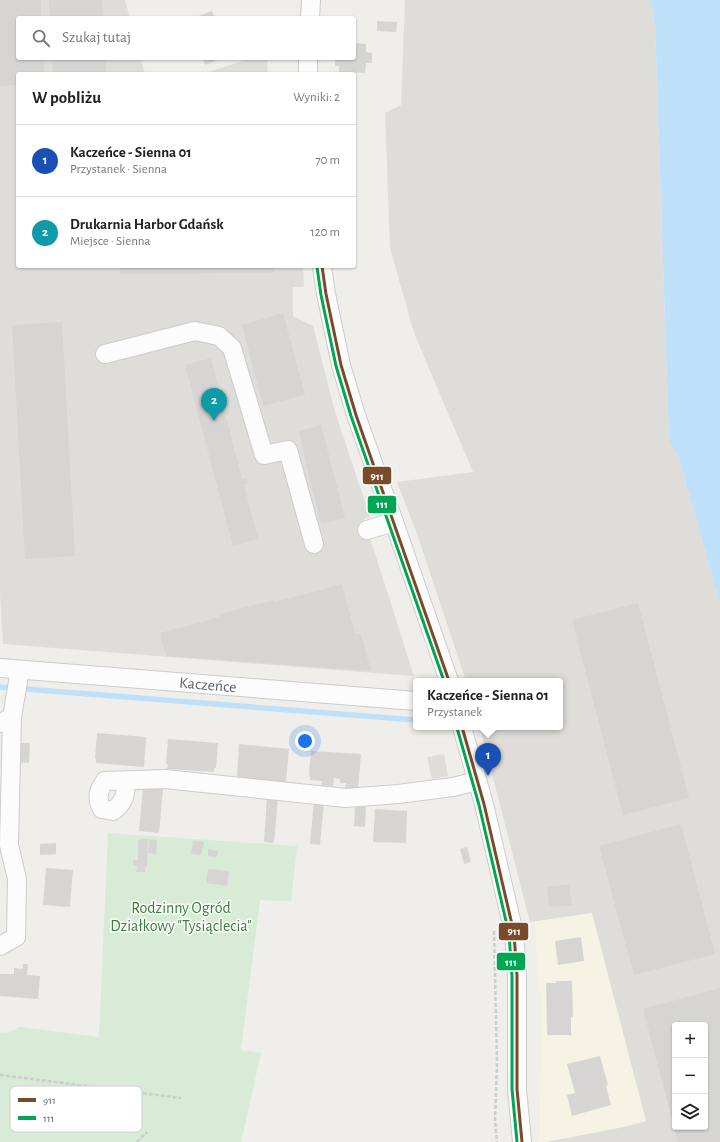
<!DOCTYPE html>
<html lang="pl">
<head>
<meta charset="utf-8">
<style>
  :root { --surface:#fff; --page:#f6f6f6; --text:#222; --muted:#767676; --line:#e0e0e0; --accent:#919496 }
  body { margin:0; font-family:"Alegreya Sans",sans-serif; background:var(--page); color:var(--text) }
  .controls { position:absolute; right:12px; bottom:12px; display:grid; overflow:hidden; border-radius:4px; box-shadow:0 1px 3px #0004 }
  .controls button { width:36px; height:36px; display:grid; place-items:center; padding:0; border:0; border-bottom:1px solid var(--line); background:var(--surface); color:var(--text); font:20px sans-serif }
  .you { position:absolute; left:305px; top:741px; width:14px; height:14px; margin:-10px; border:3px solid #fff; border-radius:50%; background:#1a73e8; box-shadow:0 0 0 6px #1a73e833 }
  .badge { display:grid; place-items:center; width:26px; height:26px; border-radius:50%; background:var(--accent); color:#fff; font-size:13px; font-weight:700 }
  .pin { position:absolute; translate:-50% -33px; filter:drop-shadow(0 1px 2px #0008) }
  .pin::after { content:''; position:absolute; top:21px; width:14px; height:12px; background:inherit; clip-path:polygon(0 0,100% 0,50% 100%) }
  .popup { position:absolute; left:413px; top:678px; width:150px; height:52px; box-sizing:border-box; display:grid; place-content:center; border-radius:4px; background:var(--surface); filter:drop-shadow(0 1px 3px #0005); font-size:13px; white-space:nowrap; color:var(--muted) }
  .popup b { font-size:15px; color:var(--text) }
  .popup::after { content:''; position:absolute; left:50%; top:100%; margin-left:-8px; border:8px solid transparent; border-top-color:var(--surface) }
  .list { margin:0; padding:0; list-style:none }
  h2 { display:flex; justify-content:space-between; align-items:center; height:52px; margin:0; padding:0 16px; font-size:17px }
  h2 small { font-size:13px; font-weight:400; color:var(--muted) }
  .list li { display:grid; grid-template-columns:26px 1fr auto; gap:12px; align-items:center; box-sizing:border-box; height:72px; padding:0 16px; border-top:1px solid var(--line) }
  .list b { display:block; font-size:15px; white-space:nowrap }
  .list p { margin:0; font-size:13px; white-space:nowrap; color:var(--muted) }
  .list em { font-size:13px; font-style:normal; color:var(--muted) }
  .icon { flex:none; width:22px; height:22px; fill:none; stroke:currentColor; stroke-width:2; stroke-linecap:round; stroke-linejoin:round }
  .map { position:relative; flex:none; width:720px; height:1142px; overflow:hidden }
  .search { position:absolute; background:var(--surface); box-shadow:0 1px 3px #0004; left:16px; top:16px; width:340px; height:44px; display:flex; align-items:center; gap:10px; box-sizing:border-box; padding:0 14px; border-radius:4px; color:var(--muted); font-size:15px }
  .panel { position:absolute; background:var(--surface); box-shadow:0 1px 3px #0004; left:16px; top:72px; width:340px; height:196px; border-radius:4px }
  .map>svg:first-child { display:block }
  .commercial { fill:#f7f3e4 }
  .industrial { fill:#dfddda; fill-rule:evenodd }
  .green { fill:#d8ebd6 }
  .water { fill:#bfe0f9 }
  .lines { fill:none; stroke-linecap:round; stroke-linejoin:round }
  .stream { stroke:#bfe0f9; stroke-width:5.5 }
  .building { fill:#d6d5d3; fill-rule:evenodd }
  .minor-casing { stroke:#cbcccc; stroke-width:20 }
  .path { stroke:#cacfcc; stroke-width:2.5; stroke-dasharray:4 2; stroke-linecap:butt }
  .minor { stroke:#fdfcfc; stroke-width:18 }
  .bus-1-casing { stroke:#fff; stroke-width:6 }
  .bus-2-casing { stroke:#fff; stroke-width:6 }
  .bus-1 { stroke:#7a4b2a; stroke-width:3 }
  .bus-2 { stroke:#00a651; stroke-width:3 }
  .labels { text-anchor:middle; stroke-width:3; stroke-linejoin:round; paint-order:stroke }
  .street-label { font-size:16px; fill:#5f6368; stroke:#fff }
  .park-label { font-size:16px; fill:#348238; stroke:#fff }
  .key { fill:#fff; stroke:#cfd0d2; stroke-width:1 }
  .key-label { font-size:11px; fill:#5f6368 }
  .line-badge { stroke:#fff; stroke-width:1.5 }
  .badge-label { font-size:11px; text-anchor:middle; font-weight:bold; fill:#fff }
</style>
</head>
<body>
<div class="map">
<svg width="720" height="1142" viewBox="0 0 720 1142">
  <rect width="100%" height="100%" fill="#efeeea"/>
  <path class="commercial" d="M592,913L646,1122L624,1127L546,1142H538L540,1136L541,995L539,993L535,921Z"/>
  <g class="industrial">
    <path d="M0,0H125L130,18H18V58H140L145,74H18V266H303L304,287H293V316L313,326L335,412L370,517L364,519L414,676L3,644L0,594Z"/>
    <path d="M405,0H650L655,22L669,441L678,455L720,603V1142H546L624,1127L646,1121L592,913L530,922L480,727H560V681H466L417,534L397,482L473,472L414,333L390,248L385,113L401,105ZM675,1025H705V1127H675Z"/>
    <path d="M251,58H267L268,74H203Z"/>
    <path d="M444,754L448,776L432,779L427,757Z"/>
  </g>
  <path class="green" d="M108,833L297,846L291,901L260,900L241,1050L261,1053L241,1142H0V1032L6,1033L20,1027L99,1037Z"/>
  <path class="water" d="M650,0H720V603L678,455L669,441L655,22Z"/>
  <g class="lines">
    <path class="stream" d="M0,687L416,720"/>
  </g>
  <g class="building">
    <path d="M0,0H41V18H18V58H44V74H18V85L0,86Z"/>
    <path d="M49,0H102L103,18H50Z"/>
    <path d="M212,11L215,18H193Z"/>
    <path d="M377,21L397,22L396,32L377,31Z"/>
    <path d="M354,43L366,44V52L372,53V63H366L365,73L339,72V66H335V58H354Z"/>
    <path d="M52,58H106V74H53Z"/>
    <path d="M203,58H224L205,65Z"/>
    <path d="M120,266H273V273L120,274Z"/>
    <path d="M283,313L305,395L263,406L242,325Z"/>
    <path d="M62,322L75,556L25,559L12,325Z"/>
    <path d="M211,358L242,479L247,478L248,483L244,485L258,539L233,546L185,365Z"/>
    <path d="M321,425L345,518L321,524L308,472L299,431Z"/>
    <path d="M342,584L355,634H361L371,671L166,656L160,633L220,617L219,614L274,600L275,602Z"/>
    <path d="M638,603L689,798L623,815L572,620Z"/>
    <path d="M97,733L146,737L144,767L96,763V759H95Z"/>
    <path d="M168,739L218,743L216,768H214V772L167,769L168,764H166Z"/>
    <path d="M19,743H30L29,763L18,762Z"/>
    <path d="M239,744L289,749L286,782L237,778Z"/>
    <path d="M311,751L361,754L358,789L345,788L346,783H340V779L334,778L333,786L321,785L322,781L310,780V776L309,775Z"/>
    <path d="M143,787L163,789L159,833L139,831Z"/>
    <path d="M267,796L278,798L274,843L264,842Z"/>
    <path d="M314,800L324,801L320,845L310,844Z"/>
    <path d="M355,807H366L365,827L354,826Z"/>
    <path d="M375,809L407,811L406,843L373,842Z"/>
    <path d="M681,824L715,954L634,975L599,846Z"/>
    <path d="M140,839H148L147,867H145V872H136L138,866L133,865V860H138V842Z"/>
    <path d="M149,839L157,840L156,854L148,853Z"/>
    <path d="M193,841L204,842V847H203L201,855L191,854Z"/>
    <path d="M56,843V854L40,855V844Z"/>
    <path d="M467,847L471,862L464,864L460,849Z"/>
    <path d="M208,849L218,851L217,857L208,856Z"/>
    <path d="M46,868L73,870L70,907L43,905Z"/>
    <path d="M208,869L229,871L227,886L206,883Z"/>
    <path d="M569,884L572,905L549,907L547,887Z"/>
    <path d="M581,937L584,961L558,965L555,941Z"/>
    <path d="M23,964H28L27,975L40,976L38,999L0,996V974H14V968L23,969Z"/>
    <path d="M556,981H572L573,1017H571V1033L572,1035H547L546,983H556Z"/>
    <path d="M720,988V1142H678L643,1009ZM675,1025H705V1127H675Z"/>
    <path d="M600,1056L608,1085L606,1086L611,1105L572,1116L567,1095L575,1093L567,1064Z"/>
  </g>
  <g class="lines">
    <defs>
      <g id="minor">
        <path d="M310,18L311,0"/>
        <path d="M308,74V58"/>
        <path d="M322,266L326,294L341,365L356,415L394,522L449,681"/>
        <path d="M105,354L195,331L219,336L232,348L264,455L288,450L314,544"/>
        <path d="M367,530L394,522"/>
        <path d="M0,668L416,701"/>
        <path d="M1,723L12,717L20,670"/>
        <path d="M462,727L484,804L514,933L517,976V1089L522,1142"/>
        <path d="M127,780C125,795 125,802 113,811L102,809C96,798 98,791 105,781L165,779L346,798L398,794L453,787L477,781"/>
        <path d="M0,946L16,937L17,879L9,845L12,717"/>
      </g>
    </defs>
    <use href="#minor" class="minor-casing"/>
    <g class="path">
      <path d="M494,931L497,1063L495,1121L497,1142"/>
      <path d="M0,1075L181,1098"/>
      <path d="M137,1142L147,1132"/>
    </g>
    <use href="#minor" class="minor"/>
    <defs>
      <g id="bus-1">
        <path d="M322,266L326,294L341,365L356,415L449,681"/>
        <path d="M462,727L484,804L514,933L517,976V1089L522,1142"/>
      </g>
      <g id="bus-2">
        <path d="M317,267L321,295L336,366L351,416L444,681"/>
        <path d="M457,728L479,805L509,934L512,976V1089L517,1142"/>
      </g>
    </defs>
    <use href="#bus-1" class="bus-1-casing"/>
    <use href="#bus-2" class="bus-2-casing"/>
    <use href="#bus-1" class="bus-1"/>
    <use href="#bus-2" class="bus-2"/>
  </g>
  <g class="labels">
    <g class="street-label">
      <text transform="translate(208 684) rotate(5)" y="6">Kaczeńce</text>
    </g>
    <g class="park-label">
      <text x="181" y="913">Rodzinny Ogród<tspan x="181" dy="18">Działkowy "Tysiąclecia"</tspan></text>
    </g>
  </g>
  <rect x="10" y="1086" width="132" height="46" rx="6" class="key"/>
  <rect x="18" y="1098" width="18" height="4" fill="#7a4b2a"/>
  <rect x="18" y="1116" width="18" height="4" fill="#00a651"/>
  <g class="key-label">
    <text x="43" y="1104">911</text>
    <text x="43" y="1122">111</text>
  </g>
  <g class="line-badge">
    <rect x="362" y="466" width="30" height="19" rx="4" fill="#7a4b2a"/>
    <rect x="367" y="495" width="30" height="19" rx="4" fill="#00a651"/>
    <rect x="498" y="922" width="31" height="19" rx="4" fill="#7a4b2a"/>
    <rect x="496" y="952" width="30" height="19" rx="4" fill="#00a651"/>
  </g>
  <g class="badge-label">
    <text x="377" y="480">911</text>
    <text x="382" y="508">111</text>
    <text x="514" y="935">911</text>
    <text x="511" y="966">111</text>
  </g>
</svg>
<div class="controls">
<button>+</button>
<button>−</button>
<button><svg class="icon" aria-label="layers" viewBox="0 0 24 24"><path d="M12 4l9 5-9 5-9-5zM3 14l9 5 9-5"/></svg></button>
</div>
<div class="you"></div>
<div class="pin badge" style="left:488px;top:776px;background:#1a4fb4">1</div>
<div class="popup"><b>Kaczeńce - Sienna 01</b>Przystanek</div>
<div class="pin badge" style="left:214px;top:421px;background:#0f9aa8">2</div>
<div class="search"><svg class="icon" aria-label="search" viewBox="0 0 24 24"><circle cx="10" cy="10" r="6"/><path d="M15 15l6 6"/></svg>Szukaj tutaj</div>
<section class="panel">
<h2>W pobliżu<small>Wyniki: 2</small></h2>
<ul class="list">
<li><span class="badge" style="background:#1a4fb4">1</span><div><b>Kaczeńce - Sienna 01</b><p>Przystanek · Sienna</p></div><em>70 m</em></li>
<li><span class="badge" style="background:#0f9aa8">2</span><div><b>Drukarnia Harbor Gdańsk</b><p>Miejsce · Sienna</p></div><em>120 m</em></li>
</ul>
</section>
</div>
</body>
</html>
